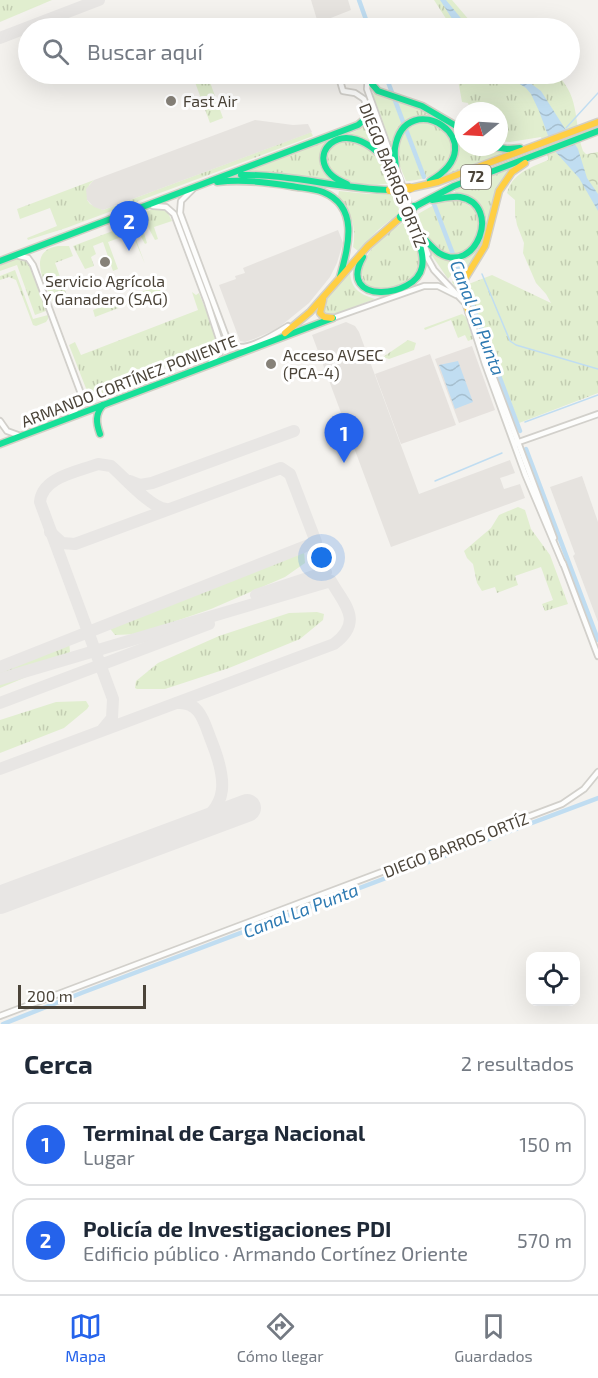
<!DOCTYPE html>
<html lang="es">
<head>
<meta charset="utf-8">
<style>
  :root { --surface:#fff; --page:#f6f6f7; --text:#1f2937; --muted:#747a83; --line:#e0e1e3; --accent:#2563eb }
  body { margin:0; font-family:"Exo 2",sans-serif; background:var(--page); color:var(--text) }
  .controls { position:absolute; right:18px; bottom:18px; display:grid; overflow:hidden; border-radius:12px; box-shadow:0 6px 24px #0002 }
  .controls button { width:54px; height:54px; display:grid; place-items:center; padding:0; border:0; border-bottom:2px solid var(--line); background:var(--surface); color:var(--text); font:30px sans-serif }
  .compass { position:absolute; left:454px; top:102px; width:54px; height:54px; border-radius:50%; background:var(--surface); box-shadow:0 6px 24px #0002; rotate:252deg }
  .scale { position:absolute; left:18px; bottom:15px; width:128px; box-sizing:border-box; padding-left:6px; border:3px solid #4b4439; border-top:0; font-size:16px; line-height:21px; white-space:nowrap; color:#4b4439; -webkit-text-stroke:4px #fff; paint-order:stroke }
  .you { position:absolute; left:322px; top:558px; width:21px; height:21px; margin:-15px; border:4px solid #fff; border-radius:50%; background:#1a73e8; box-shadow:0 0 0 9px #1a73e833 }
  .badge { display:grid; place-items:center; width:39px; height:39px; border-radius:50%; background:var(--accent); color:#fff; font-size:20px; font-weight:700 }
  .pin { position:absolute; translate:-50% -50px; filter:drop-shadow(0 2px 3px #0008) }
  .pin::after { content:''; position:absolute; top:32px; width:21px; height:18px; background:inherit; clip-path:polygon(0 0,100% 0,50% 100%) }
  .list { margin:0; padding:0; list-style:none }
  h2 { display:flex; justify-content:space-between; align-items:center; height:78px; margin:0; padding:0 24px; font-size:26px }
  h2 small { font-size:20px; font-weight:400; color:var(--muted) }
  .list li { display:grid; grid-template-columns:39px 1fr auto; gap:18px; align-items:center; box-sizing:border-box; height:84px; margin:0 12px 12px; padding:0 12px; border:2px solid var(--line); border-radius:18px }
  .list b { display:block; font-size:22px; white-space:nowrap }
  .list p { margin:0; font-size:20px; white-space:nowrap; color:var(--muted) }
  .list em { font-size:20px; font-style:normal; color:var(--muted) }
  .icon { flex:none; width:33px; height:33px; fill:none; stroke:currentColor; stroke-width:2; stroke-linecap:round; stroke-linejoin:round }
  .map { position:relative; flex:none; width:598px; height:1024px; overflow:hidden }
  .search { position:absolute; background:var(--surface); box-shadow:0 6px 24px #0002; left:18px; right:18px; top:18px; height:66px; display:flex; align-items:center; gap:15px; box-sizing:border-box; padding:0 21px; border-radius:33px; color:var(--muted); font-size:22px }
  .sheet { height:270px; background:var(--surface) }
  nav { display:flex; justify-content:space-around; align-items:center; box-sizing:border-box; height:84px; border-top:2px solid var(--line); background:var(--surface); font-size:16px; color:var(--muted) }
  nav a { display:grid; justify-items:center; gap:3px }
  nav .on { color:var(--accent) }
  .map>svg:first-child { display:block }
  .industrial { fill:#e6e2de }
  .grass { fill:url(#grass-tufts) }
  .forest { fill:url(#forest-crowns) }
  .parking { fill:#e6e3df }
  .water { fill:url(#water-waves) }
  .lines { fill:none; stroke-linecap:round; stroke-linejoin:round }
  .stream { stroke:#c0ddf1; stroke-width:1.5 }
  .canal { stroke:#c0ddf1; stroke-width:4.5 }
  .taxiway { stroke:#e8e6e4; stroke-width:12 }
  .runway { stroke:#e8e6e4; stroke-width:28 }
  .street-casing { stroke:#d2d0cb; stroke-width:8 }
  .fast-casing { stroke:#d3cfc5; stroke-width:9 }
  .slow-casing { stroke:#d3cfc5; stroke-width:9 }
  .street { stroke:#fdfdfc; stroke-width:4.5 }
  .fast { stroke:#16e098; stroke-width:6 }
  .slow { stroke:#ffcf43; stroke-width:6 }
  .fast-bridge-casing { stroke:#ccbfa9; stroke-width:10; stroke-linecap:butt }
  .slow-bridge-casing { stroke:#ccbfa9; stroke-width:10; stroke-linecap:butt }
  .fast-bridge { stroke:#16e098; stroke-width:8 }
  .slow-bridge { stroke:#ffcf43; stroke-width:8 }
  .poi-dot { fill:#868178; stroke:#fff; stroke-width:2 }
  .labels { text-anchor:middle; stroke-width:6; stroke-linejoin:round; paint-order:stroke }
  .shield { fill:#fff; stroke:#817c74; stroke-width:1.5 }
  .shield-label { font-size:15px; font-weight:bold; fill:#4b4439 }
  .poi-label { font-size:16px; fill:#4b4439; stroke:#fff; text-anchor:start }
  .street-label { font-size:16px; fill:#4b4439; stroke:#fff }
  .water-label { font-size:18px; font-style:italic; fill:#2e7ab2; stroke:#fff }
</style>
</head>
<body>
<div class="map">
<svg width="598" height="1024" viewBox="0 0 598 1024">
  <defs>
    <pattern id="grass-tufts" width="24" height="20" patternUnits="userSpaceOnUse" patternTransform="scale(1.5)"><rect width="24" height="20" fill="#e1eecf"/><path d="M3 7l-1-3M5 7V3M7 7l1-3M15 17l-1-3M17 17v-4M19 17l1-3" fill="none" stroke="#c3cdb2"/></pattern>
    <pattern id="forest-crowns" width="20" height="18" patternUnits="userSpaceOnUse" patternTransform="scale(1.5)"><rect width="20" height="18" fill="#e1eecf"/><path d="M2 6a3 3 0 1 1 6 0M12 15a3 3 0 1 1 6 0" fill="none" stroke="#c3cdb2"/></pattern>
    <pattern id="water-waves" width="16" height="10" patternUnits="userSpaceOnUse" patternTransform="scale(1.5)"><rect width="16" height="10" fill="#c0ddf1"/><path d="M0 5q4-4 8 0t8 0" fill="none" stroke="#a6bfcf"/></pattern>
  </defs>
  <rect width="100%" height="100%" fill="#f4f2ee"/>
  <g class="industrial">
    <path d="M472,346L495,410L459,423L435,359Z"/>
    <path d="M430,354L456,425L401,444L375,374Z"/>
  </g>
  <g class="grass">
    <path d="M0,0H52L0,22Z"/>
    <path d="M434,0H452L470,21L474,28H452Z"/>
    <path d="M192,74H207L223,118L210,123Z"/>
    <path d="M457,74H525L538,77H559C580,98 574,125 583,151L586,154L598,155V393L519,423L466,285L492,275L551,303L546,294L536,283L523,253L524,243L517,225L515,214V200L507,193C512,173 532,167 548,160V157L541,137L510,142L499,141V111H471L468,103L462,102Z"/>
    <path d="M372,93C393,99 415,104 433,116C409,111 392,128 391,151L371,94Z"/>
    <path d="M369,118L383,153L368,140L347,136L320,154C318,166 322,174 333,181L245,170L356,131L365,125Z"/>
    <path d="M433,122L448,133C449,138 452,146 452,152C449,172 423,181 406,181L397,159V142L413,123Z"/>
    <path d="M448,124L463,134V147H483L502,152L501,155L448,174L456,159Z"/>
    <path d="M311,132L313,136L66,228L28,240L27,238L57,226L50,208L20,219L17,209L94,180L89,185L87,200L90,204L103,210Z"/>
    <path d="M346,141C371,142 384,161 392,183C366,187 350,185 328,170C326,154 328,144 346,141Z"/>
    <path d="M508,170L509,172L502,179L488,223C484,206 475,193 455,192V190Z"/>
    <path d="M339,191L369,194L393,193L400,212L378,230L358,251L353,247C357,228 351,211 338,196Z"/>
    <path d="M460,200L474,209L481,224L474,247C469,249 462,255 456,255C435,257 423,230 418,214L439,202Z"/>
    <path d="M160,208L168,213L172,221L154,227L158,239L155,240L149,229L144,214L146,211Z"/>
    <path d="M139,216L147,243L145,244L139,233L134,234L145,264L132,233L108,242L118,269L113,271L103,242L93,246L96,254L91,257L94,266L85,269L73,246L118,229L129,220Z"/>
    <path d="M406,220C415,243 432,272 401,284C389,289 382,290 369,289C346,261 385,236 406,220Z"/>
    <path d="M482,243L464,275L460,276L461,296L452,282L456,276L463,274L461,268L453,273L448,279L431,254L433,252L452,262L472,254Z"/>
    <path d="M58,246H69L73,256L55,263L67,296L59,299L61,305L55,307C47,286 24,252 58,246Z"/>
    <path d="M19,257C22,258 26,258 28,260C31,263 43,304 46,311L35,315L17,265L0,271V264Z"/>
    <path d="M15,270L33,319L48,315V319L46,322L36,326L33,325L16,280L9,277L0,280V276Z"/>
    <path d="M350,270C350,288 359,294 375,299L338,313L326,314L324,311L326,299Z"/>
    <path d="M160,285L163,291L95,317L93,310Z"/>
    <path d="M192,292L196,295L199,293C203,305 221,340 215,350C208,363 193,357 182,361C170,364 159,369 147,374C140,376 132,378 126,382C112,390 104,409 87,391L69,345L75,342L81,355L198,310Z"/>
    <path d="M462,314L466,317L473,339L468,341L465,335L458,338L451,320L425,330L424,328Z"/>
    <path d="M408,340L416,343L414,350L389,359L383,357Z"/>
    <path d="M518,507L525,510L531,529L550,555L568,604L545,611L542,604L553,600L541,567L515,576L518,585L497,593L495,587L482,591L477,583L473,564L467,558L464,551L491,528L499,515Z"/>
    <path d="M304,551L305,563L285,577L211,609L138,634L115,635L108,626Z"/>
    <path d="M317,612L324,614L323,620L300,639L229,668L165,689H137L135,688L136,681L158,663L219,636L289,613Z"/>
    <path d="M69,641L70,652L50,667L0,688V667Z"/>
    <path d="M86,701L89,706L87,709L64,728L0,753V720L56,702Z"/>
  </g>
  <path class="forest" d="M598,152V194L587,178L581,160L587,154Z"/>
  <g class="parking">
    <path d="M311,0H348L351,10L318,23Z"/>
    <path d="M255,120L293,125L308,124L312,132L103,210L94,207L87,200L86,189L94,180Z"/>
    <path d="M338,230L343,243L337,263L330,277L309,303L277,329L254,339L245,342L240,341L219,285L236,279L235,276L245,273L243,268Z"/>
    <path d="M346,322L355,326L359,332L419,494L510,460L515,473L500,478L504,489L520,484L525,498L391,547L312,335Z"/>
    <path d="M582,476L598,522V622L573,556L575,554L550,487Z"/>
  </g>
  <g class="water">
    <path d="M440,0H446L469,28H458Z"/>
    <path d="M504,74H518L541,91L578,149L587,178L598,194V211L579,178L553,149L539,111L531,94L526,88Z"/>
    <path d="M458,361L473,402L455,409L439,365Z"/>
  </g>
  <g class="lines">
    <g class="stream">
      <path d="M566,128L598,93"/>
      <path d="M482,274L510,341L516,345L598,369"/>
      <path d="M525,422L598,395"/>
      <path d="M435,481L502,453"/>
    </g>
    <g class="canal">
      <path d="M359,0L369,28"/>
      <path d="M385,74L424,177"/>
      <path d="M434,204L520,431"/>
      <path d="M526,449L598,640"/>
      <path d="M3,1024L84,992L598,798"/>
    </g>
    <g class="taxiway">
      <path d="M0,38L99,0"/>
      <path d="M130,481L140,485L152,483L294,431"/>
      <path d="M256,595L326,572L323,579L315,584"/>
      <path d="M0,667L316,542L290,474L281,468L75,544L62,543L50,532"/>
      <path d="M0,679L331,581C343,603 365,621 334,644L0,769"/>
      <path d="M0,703L209,624"/>
      <path d="M177,703C200,701 204,722 211,740C226,777 232,808 190,828"/>
      <path d="M103,729L112,718L113,699L40,502C42,477 77,472 98,464L111,466C125,478 150,507 166,509"/>
    </g>
    <path class="runway" d="M0,900L247,808"/>
    <defs>
      <g id="street">
        <path d="M338,74L343,91L355,93L364,99L388,160"/>
        <path d="M368,75L367,89L393,161"/>
        <path d="M396,169L416,223"/>
        <path d="M392,171L412,224"/>
        <path d="M192,190L181,201L180,213L227,339C230,343 233,347 239,347C252,348 277,333 288,326"/>
        <path d="M153,206L166,207L174,214L207,302L221,345L220,352L211,362"/>
        <path d="M421,237L428,254"/>
        <path d="M424,252L434,270L463,301"/>
        <path d="M19,256L28,258L33,265L80,391L81,404L71,415"/>
        <path d="M468,311L485,364L525,474L563,564"/>
        <path d="M333,318L424,286H438L456,295"/>
        <path d="M480,341L554,538"/>
        <path d="M0,421L7,431L18,435"/>
        <path d="M516,443L598,414"/>
        <path d="M563,563L598,656"/>
        <path d="M0,1016L562,804L584,789L598,772"/>
      </g>
      <g id="fast">
        <path d="M370,74L372,84L378,91L422,106L463,130"/>
        <path d="M495,147L507,149L520,148"/>
        <path d="M396,171C396,164 394,155 395,148C405,84 499,141 430,181"/>
        <path d="M241,175C291,174 340,189 390,190"/>
        <path d="M217,182C242,179 266,182 291,186C301,188 313,188 323,192C360,207 348,247 340,277"/>
        <path d="M347,184C292,163 344,102 391,168"/>
        <path d="M414,207L454,186L598,131"/>
        <path d="M419,233C425,239 432,248 439,253C476,276 503,205 460,197C452,196 440,199 432,200"/>
        <path d="M363,257C336,305 416,299 422,267C425,253 416,236 412,222"/>
        <path d="M0,261L358,125L365,119L367,106"/>
        <path d="M100,434C96,423 95,414 103,405"/>
        <path d="M0,444L333,318"/>
      </g>
      <g id="slow">
        <path d="M411,188L438,182L598,122"/>
        <path d="M323,300L320,313L324,317L332,318"/>
        <path d="M469,313L463,294V282L485,246L499,191L512,172L525,163"/>
        <path d="M285,333L310,312L368,246L401,217"/>
      </g>
    </defs>
    <use href="#street" class="street-casing"/>
    <use href="#fast" class="fast-casing"/>
    <use href="#slow" class="slow-casing"/>
    <use href="#street" class="street"/>
    <use href="#fast" class="fast"/>
    <use href="#slow" class="slow"/>
    <defs>
      <path id="fast-bridge" d="M401,217L414,207"/>
      <path id="slow-bridge" d="M390,190L411,188"/>
    </defs>
    <use href="#fast-bridge" class="fast-bridge-casing"/>
    <use href="#slow-bridge" class="slow-bridge-casing"/>
    <use href="#fast-bridge" class="fast-bridge"/>
    <use href="#slow-bridge" class="slow-bridge"/>
  </g>
  <g class="poi-dot">
    <circle cx="171" cy="101" r="6"/>
    <circle cx="105" cy="262" r="6"/>
    <circle cx="271" cy="364" r="6"/>
  </g>
  <g class="labels">
    <rect class="shield" x="461" y="165" width="30" height="24" rx="4.5"/>
    <g class="shield-label">
      <text x="476" y="182">72</text>
    </g>
    <g class="poi-label">
      <text x="183" y="107">Fast Air</text>
      <text x="105" y="287" text-anchor="middle">Servicio Agrícola<tspan x="105" dy="18">Y Ganadero (SAG)</tspan></text>
      <text x="283" y="361">Acceso AVSEC<tspan x="283" dy="18">(PCA-4)</tspan></text>
    </g>
    <g class="street-label">
      <text transform="translate(393 175) rotate(68)" y="6">DIEGO BARROS ORTÍZ</text>
      <text transform="translate(129 381) rotate(-21)" y="6">ARMANDO CORTÍNEZ PONIENTE</text>
      <text transform="translate(456 845) rotate(-21)" y="6">DIEGO BARROS ORTÍZ</text>
    </g>
    <g class="water-label">
      <text transform="translate(477 318) rotate(69)" y="6">Canal La Punta</text>
      <text transform="translate(301 911) rotate(-21)" y="6">Canal La Punta</text>
    </g>
  </g>
</svg>
<div class="controls">
<button><svg class="icon" aria-label="locate" viewBox="0 0 24 24"><circle cx="12" cy="12" r="6"/><path d="M12 2v4M12 18v4M2 12h4M18 12h4"/></svg></button>
</div>
<svg class="compass" viewBox="-18 -18 36 36"><path d="M0-13l5 13h-10z" fill="#e53935"/><path d="M0 13l5-13h-10z" fill="#747a83"/></svg>
<div class="scale">200 m</div>
<div class="you"></div>
<div class="pin badge" style="left:344px;top:463px">1</div>
<div class="pin badge" style="left:129px;top:251px">2</div>
<div class="search"><svg class="icon" aria-label="search" viewBox="0 0 24 24"><circle cx="10" cy="10" r="6"/><path d="M15 15l6 6"/></svg>Buscar aquí</div>
</div>
<section class="sheet">
<h2>Cerca<small>2 resultados</small></h2>
<ul class="list">
<li><span class="badge">1</span><div><b>Terminal de Carga Nacional</b><p>Lugar</p></div><em>150 m</em></li>
<li><span class="badge">2</span><div><b>Policía de Investigaciones PDI</b><p>Edificio público · Armando Cortínez Oriente</p></div><em>570 m</em></li>
</ul>
</section>
<nav>
<a class="on"><svg class="icon" aria-label="map" viewBox="0 0 24 24"><path d="M3 6l6-2 6 2 6-2v14l-6 2-6-2-6 2zM9 4v14M15 6v14"/></svg>Mapa</a>
<a><svg class="icon" aria-label="directions" viewBox="0 0 24 24"><path d="M12 3l9 9-9 9-9-9zM9 14v-3h6M13 9l2 2-2 2"/></svg>Cómo llegar</a>
<a><svg class="icon" aria-label="saved" viewBox="0 0 24 24"><path d="M7 4h10v16l-5-4-5 4z"/></svg>Guardados</a>
</nav>
</body>
</html>
